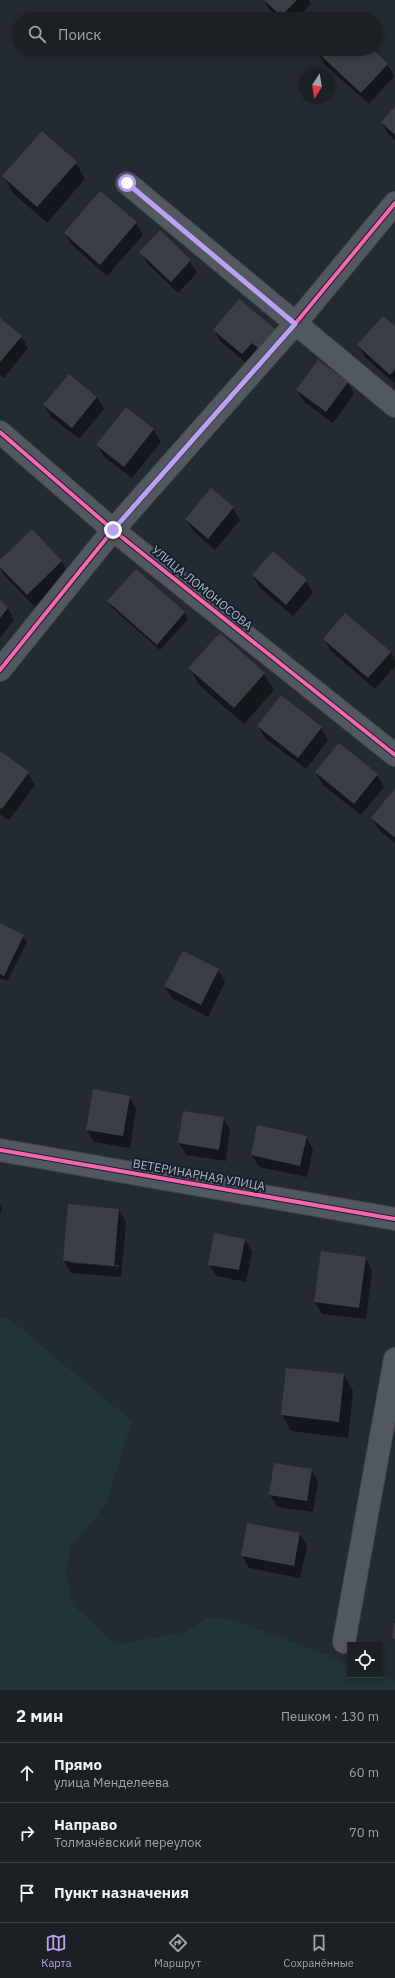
<!DOCTYPE html>
<html lang="ru">
<head>
<meta charset="utf-8">
<style>
  :root { --surface:#1b2025; --page:#282d32; --text:#f1f3f6; --muted:#a0a3a7; --line:#393e42; --accent:#bca0f2 }
  body { margin:0; font-family:"IBM Plex Sans",sans-serif; background:var(--page); color:var(--text) }
  .controls { position:absolute; right:12px; bottom:12px; display:grid; overflow:hidden; border-radius:0px; box-shadow:0 2px 6px #0003 }
  .controls button { width:36px; height:36px; display:grid; place-items:center; padding:0; border:0; border-bottom:1px solid var(--line); background:var(--surface); color:var(--text); font:20px sans-serif }
  .compass { position:absolute; left:299px; top:68px; width:36px; height:36px; border-radius:50%; background:var(--surface); box-shadow:0 2px 6px #0003; rotate:192deg }
  .stop { position:absolute; width:12px; height:12px; margin:-9px; border:3px solid #bca0f2; border-radius:50%; background:#fff }
  .stop.end { background:#bca0f2; border-color:#fff; box-shadow:0 1px 4px #0008 }
  .list { margin:0; padding:0; list-style:none }
  h2 { display:flex; justify-content:space-between; align-items:center; height:52px; margin:0; padding:0 16px; font-size:17px }
  h2 small { font-size:13px; font-weight:400; color:var(--muted) }
  .list li { display:grid; grid-template-columns:26px 1fr auto; gap:12px; align-items:center; box-sizing:border-box; height:60px; padding:0 16px; border-top:1px solid var(--line) }
  .list b { display:block; font-size:15px; white-space:nowrap }
  .list p { margin:0; font-size:13px; white-space:nowrap; color:var(--muted) }
  .list em { font-size:13px; font-style:normal; color:var(--muted) }
  .icon { flex:none; width:22px; height:22px; fill:none; stroke:currentColor; stroke-width:2; stroke-linecap:round; stroke-linejoin:round }
  .map { position:relative; flex:none; width:395px; height:1690px; overflow:hidden }
  .search { position:absolute; background:var(--surface); box-shadow:0 2px 6px #0003; left:12px; right:12px; top:12px; height:44px; display:flex; align-items:center; gap:10px; box-sizing:border-box; padding:0 14px; border-radius:22px; color:var(--muted); font-size:15px }
  .sheet { height:232px; background:var(--surface) }
  nav { display:flex; justify-content:space-around; align-items:center; box-sizing:border-box; height:56px; border-top:1px solid var(--line); background:var(--surface); font-size:11px; color:var(--muted) }
  nav a { display:grid; justify-items:center; gap:2px }
  nav .on { color:var(--accent) }
  .map>svg:first-child { display:block }
  .green { fill:#213437 }
  .shadow { fill:#0007; fill-rule:evenodd }
  .building { fill:#393f45 }
  .lines { fill:none; stroke-linecap:round; stroke-linejoin:round }
  .minor-casing { stroke:#40444a; stroke-width:24 }
  .minor { stroke:#525860; stroke-width:22 }
  .cycleway-casing { stroke:#17202c; stroke-width:6 }
  .cycleway { stroke:#f766af; stroke-width:4 }
  .route { stroke:#bca0f2; stroke-width:5 }
  .labels { text-anchor:middle; stroke-width:4; stroke-linejoin:round; paint-order:stroke }
  .street-label { font-size:12px; fill:#abb6c5; stroke:#17202c }
</style>
</head>
<body>
<div class="map">
<svg width="395" height="1690" viewBox="0 0 395 1690">
  <rect width="100%" height="100%" fill="#242a31"/>
  <path class="green" d="M0,1317H7L132,1421L106,1505L71,1546L66,1573L73,1605L116,1645L185,1632L208,1617L237,1621L350,1664V1675H380L395,1681V1690H0Z"/>
  <g class="shadow">
    <path d="M264,0H309L311,4L297,19H279L269,9Z"/>
    <path d="M319,49H370L387,64L394,76L369,104L324,64L317,51Z"/>
    <path d="M395,108V140L389,135L382,123Z"/>
    <path d="M76,163L85,179L47,223L13,193L4,176Z"/>
    <path d="M136,223L143,235L107,276L72,245L65,233Z"/>
    <path d="M141,252L190,261L197,273L178,293L148,264Z"/>
    <path d="M0,319L21,336L28,348L4,378L0,375Z"/>
    <path d="M395,327V384L365,357L358,345Z"/>
    <path d="M214,330L279,333L250,366L221,342Z"/>
    <path d="M348,382L354,394L333,423L304,402L297,390Z"/>
    <path d="M97,397L104,409L79,439L51,417L44,405Z"/>
    <path d="M126,408L154,430L161,442L132,478L104,457L97,445Z"/>
    <path d="M233,508L240,520L215,550L193,531L186,519Z"/>
    <path d="M32,531L62,562L68,574L35,607L5,576L0,567V561Z"/>
    <path d="M136,570L185,613L188,619L160,650L112,608L108,601Z"/>
    <path d="M253,576L306,581L313,593L293,616L260,588Z"/>
    <path d="M0,601L8,608L14,620L0,638Z"/>
    <path d="M324,639L390,652L395,661V666L375,689L331,651Z"/>
    <path d="M190,668L264,674L274,690L244,724L199,685Z"/>
    <path d="M258,726L321,728L328,740L306,769L265,738Z"/>
    <path d="M0,752L28,773L35,785L9,820L0,814Z"/>
    <path d="M316,773L377,775L384,787L361,815L323,785Z"/>
    <path d="M395,790V843L379,830L372,818Z"/>
    <path d="M0,924L23,936L27,942L7,981L0,978Z"/>
    <path d="M218,970L225,982L208,1017L172,998L165,986Z"/>
    <path d="M129,1096L136,1109L130,1148L94,1142L87,1130Z"/>
    <path d="M223,1118L230,1130L226,1161L186,1155L179,1143Z"/>
    <path d="M306,1137L313,1149L307,1177L259,1167L252,1155Z"/>
    <path d="M0,1204L2,1207L0,1215Z"/>
    <path d="M119,1210L126,1222L121,1277L71,1273L64,1261ZM70,1261L119,1265V1267L70,1263Z"/>
    <path d="M245,1240L252,1252L246,1282L216,1276L209,1264Z"/>
    <path d="M365,1258L372,1270L366,1319L322,1314L315,1302Z"/>
    <path d="M344,1375L353,1391L348,1438L291,1431L282,1415Z"/>
    <path d="M311,1469L318,1482L313,1512L277,1507L270,1495Z"/>
    <path d="M248,1524L300,1534L307,1546L300,1578L249,1568L242,1556Z"/>
  </g>
  <g class="building">
    <path d="M264,0H297L281,16Z"/>
    <path d="M318,49H372L388,64L361,93L316,51Z"/>
    <path d="M395,106V135L381,122Z"/>
    <path d="M42,131L77,162L37,207L2,176Z"/>
    <path d="M100,191L137,222L100,265L64,233Z"/>
    <path d="M160,230L191,260L171,282L139,252Z"/>
    <path d="M239,299L280,333L263,353L252,343L242,354L213,330Z"/>
    <path d="M383,316L395,326V369L390,375L357,345Z"/>
    <path d="M0,318L22,336L0,362Z"/>
    <path d="M318,360L348,382L326,412L296,390Z"/>
    <path d="M69,374L97,397L72,428L43,405Z"/>
    <path d="M126,407L154,429L124,467L96,445Z"/>
    <path d="M211,488L234,507L208,539L185,519Z"/>
    <path d="M32,529L62,561L27,595L0,567V560Z"/>
    <path d="M273,551L307,580L286,605L252,575Z"/>
    <path d="M136,569L185,612L157,645L107,601Z"/>
    <path d="M0,600L8,608L0,618Z"/>
    <path d="M345,613L391,652L368,678L323,639Z"/>
    <path d="M220,633L265,673L234,708L188,668Z"/>
    <path d="M281,695L322,727L298,758L257,726Z"/>
    <path d="M339,743L378,774L354,804L315,772Z"/>
    <path d="M0,751L29,772L2,809L0,807Z"/>
    <path d="M395,788V838L371,818Z"/>
    <path d="M0,923L24,935L4,976L0,974Z"/>
    <path d="M183,951L219,969L201,1005L164,986Z"/>
    <path d="M93,1089L130,1096L123,1136L86,1130Z"/>
    <path d="M183,1111L224,1117L219,1150L178,1143Z"/>
    <path d="M257,1125L307,1136L300,1166L251,1155Z"/>
    <path d="M68,1204L119,1209L114,1266L63,1261Z"/>
    <path d="M214,1233L245,1239L239,1270L208,1265Z"/>
    <path d="M321,1251L366,1257L359,1308L314,1302Z"/>
    <path d="M286,1368L344,1374L339,1422L281,1415Z"/>
    <path d="M274,1463L312,1469L307,1501L269,1495Z"/>
    <path d="M247,1523L300,1533L294,1566L241,1556Z"/>
    <path d="M394,1623H395V1639L392,1638Z"/>
  </g>
  <g class="lines">
    <defs>
      <g id="minor">
        <path d="M127,183L395,406"/>
        <path d="M0,432L113,530L395,755"/>
        <path d="M0,670L113,530L295,324L395,203"/>
        <path d="M0,1150L395,1219"/>
        <path d="M344,1642L395,1359"/>
      </g>
    </defs>
    <use href="#minor" class="minor-casing"/>
    <use href="#minor" class="minor"/>
    <defs>
      <g id="cycleway">
        <path d="M0,432L113,530L395,755"/>
        <path d="M0,670L113,530L295,324L395,203"/>
        <path d="M0,1150L395,1219"/>
      </g>
    </defs>
    <use href="#cycleway" class="cycleway-casing"/>
    <use href="#cycleway" class="cycleway"/>
  </g>
  <g class="lines">
    <path class="route" d="M113,530L295,324L127,183"/>
  </g>
  <g class="labels">
    <g class="street-label">
      <text transform="translate(202 588) rotate(39)" y="4">УЛИЦА ЛОМОНОСОВА</text>
      <text transform="translate(199 1175) rotate(10)" y="4">ВЕТЕРИНАРНАЯ УЛИЦА</text>
    </g>
  </g>
</svg>
<div class="controls">
<button><svg class="icon" aria-label="locate" viewBox="0 0 24 24"><circle cx="12" cy="12" r="6"/><path d="M12 2v4M12 18v4M2 12h4M18 12h4"/></svg></button>
</div>
<svg class="compass" viewBox="-18 -18 36 36"><path d="M0-13l5 13h-10z" fill="#e53935"/><path d="M0 13l5-13h-10z" fill="#a0a3a7"/></svg>
<div class="stop" style="left:127px;top:183px"></div>
<div class="stop end" style="left:113px;top:530px"></div>
<div class="search"><svg class="icon" aria-label="search" viewBox="0 0 24 24"><circle cx="10" cy="10" r="6"/><path d="M15 15l6 6"/></svg>Поиск</div>
</div>
<section class="sheet">
<h2>2 мин<small>Пешком · 130 m</small></h2>
<ul class="list">
<li><svg class="icon" aria-label="ahead" viewBox="0 0 24 24"><path d="M12 20V5M6 11l6-6 6 6"/></svg><div><b>Прямо</b><p>улица Менделеева</p></div><em>60 m</em></li>
<li><svg class="icon" aria-label="right" viewBox="0 0 24 24"><path d="M7 20v-9h11M14 6l5 5-5 5"/></svg><div><b>Направо</b><p>Толмачёвский переулок</p></div><em>70 m</em></li>
<li><svg class="icon" aria-label="arrive" viewBox="0 0 24 24"><path d="M6 21V4h12l-3 4 3 4H6"/></svg><div><b>Пункт назначения</b></div></li>
</ul>
</section>
<nav>
<a class="on"><svg class="icon" aria-label="map" viewBox="0 0 24 24"><path d="M3 6l6-2 6 2 6-2v14l-6 2-6-2-6 2zM9 4v14M15 6v14"/></svg>Карта</a>
<a><svg class="icon" aria-label="directions" viewBox="0 0 24 24"><path d="M12 3l9 9-9 9-9-9zM9 14v-3h6M13 9l2 2-2 2"/></svg>Маршрут</a>
<a><svg class="icon" aria-label="saved" viewBox="0 0 24 24"><path d="M7 4h10v16l-5-4-5 4z"/></svg>Сохранённые</a>
</nav>
</body>
</html>
